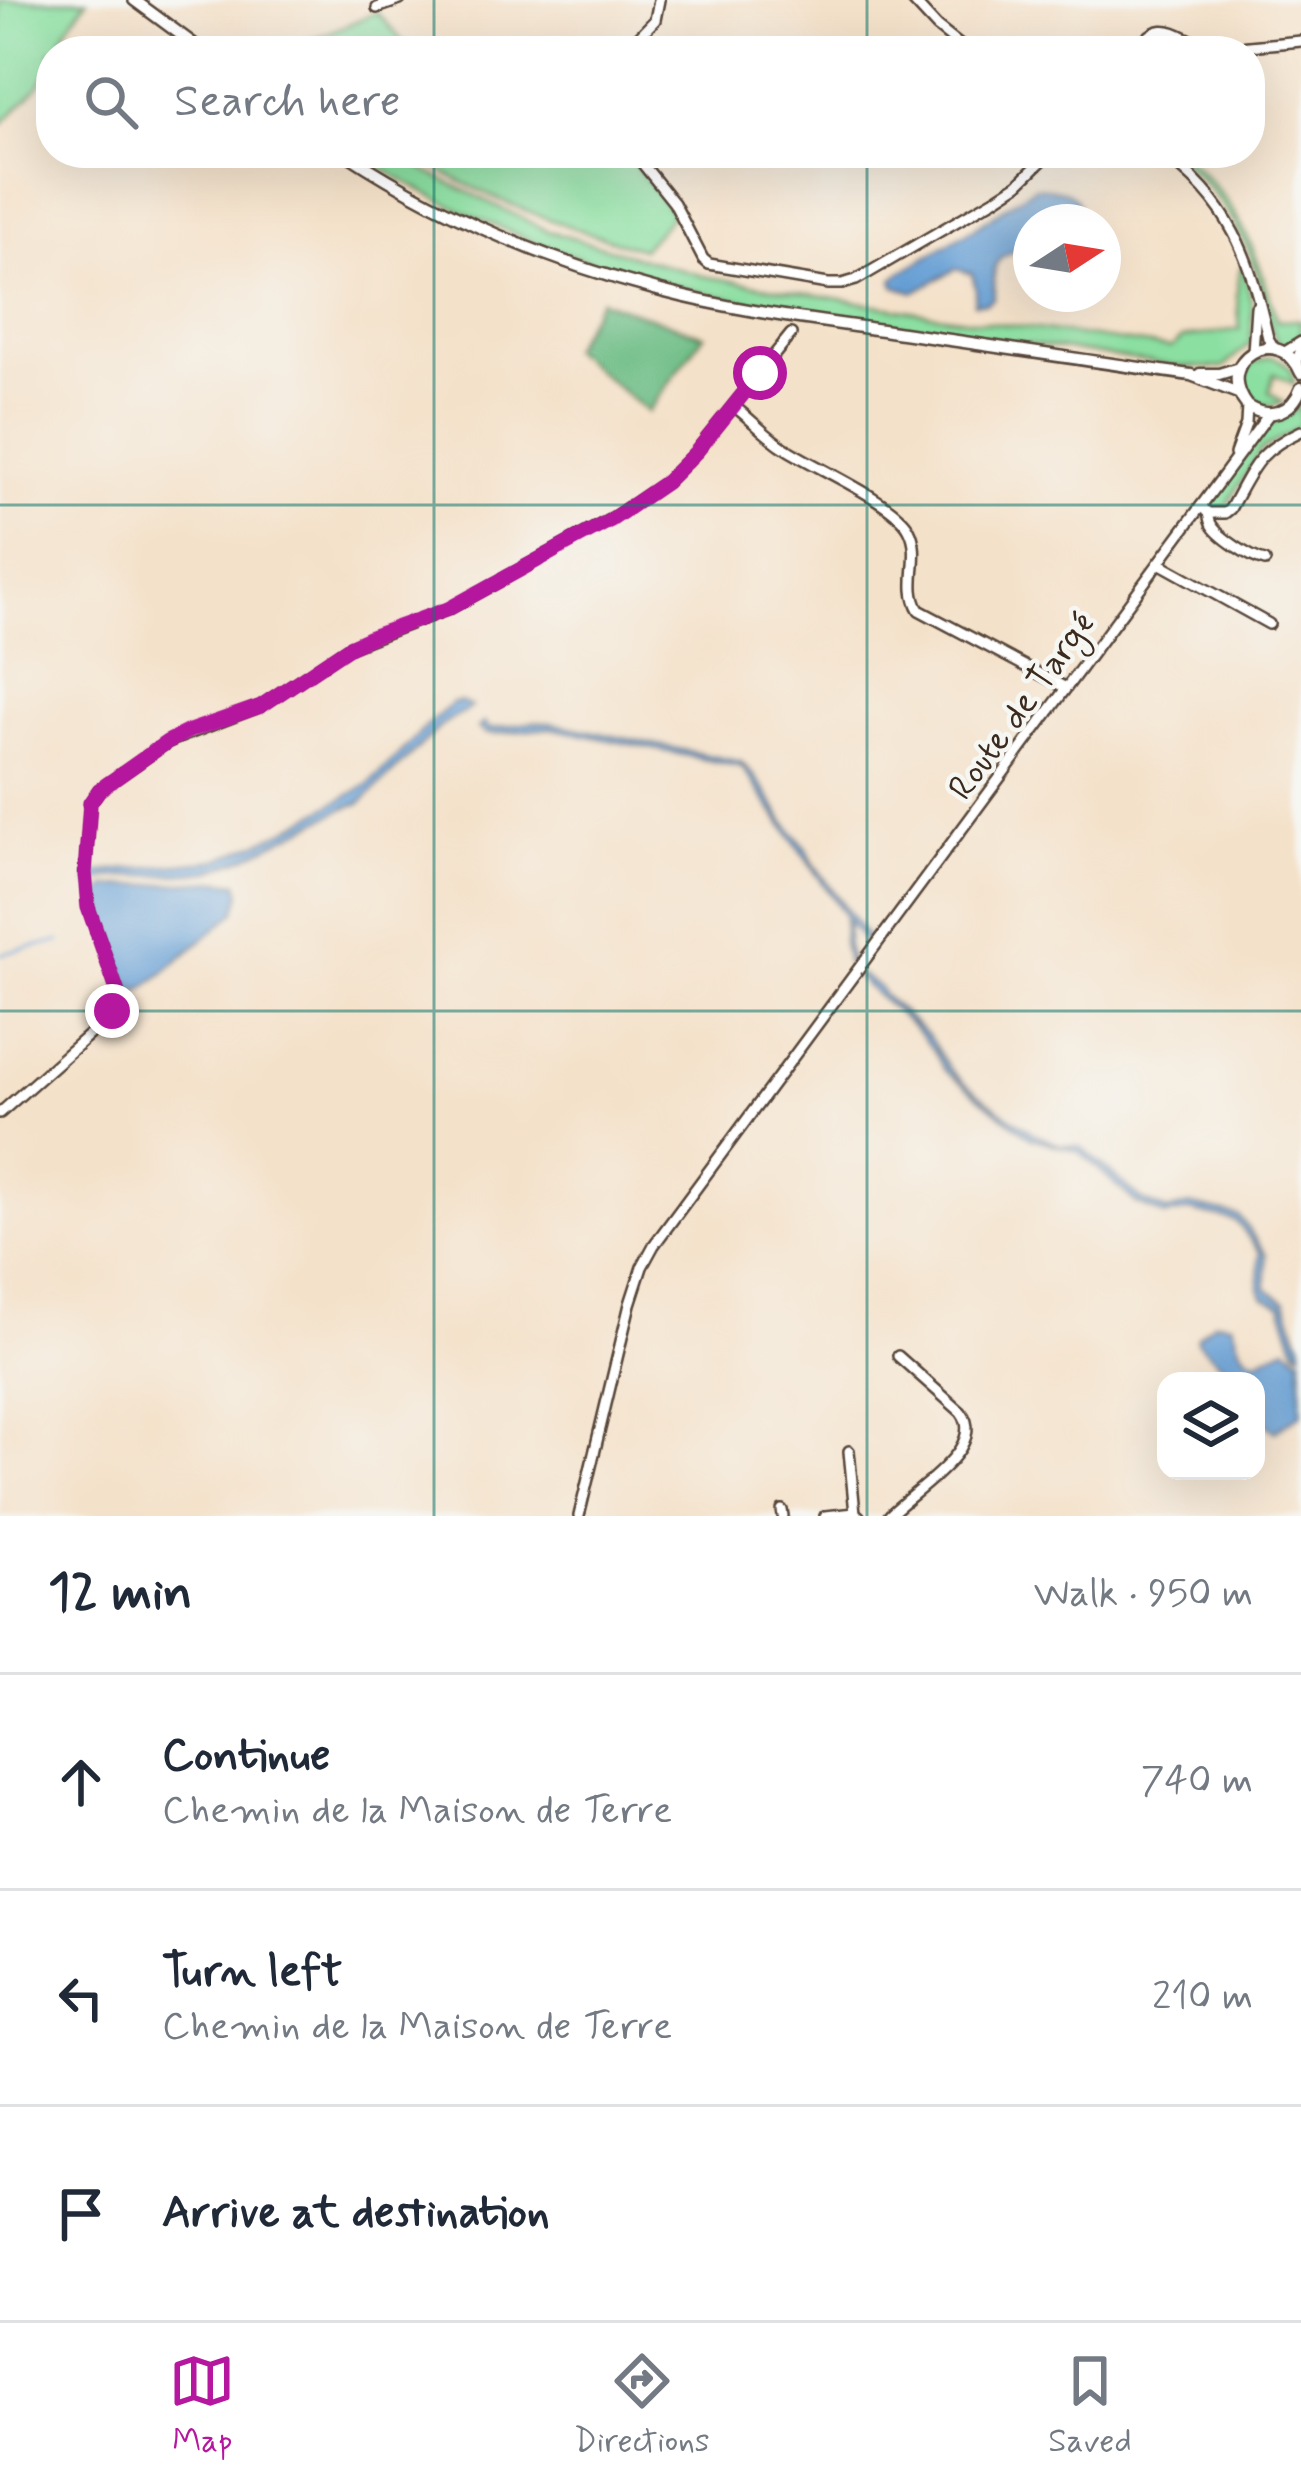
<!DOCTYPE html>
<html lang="en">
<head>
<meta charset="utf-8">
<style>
  :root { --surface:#fff; --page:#f2f2f3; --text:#1f2937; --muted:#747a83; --line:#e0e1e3; --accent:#b5179e }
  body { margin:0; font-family:Mynerve,sans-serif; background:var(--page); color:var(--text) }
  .controls { position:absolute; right:36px; bottom:36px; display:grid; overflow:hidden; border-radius:24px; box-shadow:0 12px 48px #0002 }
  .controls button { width:108px; height:108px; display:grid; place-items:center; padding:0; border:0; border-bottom:3px solid var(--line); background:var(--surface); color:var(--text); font:60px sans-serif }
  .compass { position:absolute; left:1013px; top:204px; width:108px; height:108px; border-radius:50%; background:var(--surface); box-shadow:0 12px 48px #0002; rotate:78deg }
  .stop { position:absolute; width:36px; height:36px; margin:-27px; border:9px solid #b5179e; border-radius:50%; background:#fff }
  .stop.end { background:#b5179e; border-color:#fff; box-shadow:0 3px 12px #0008 }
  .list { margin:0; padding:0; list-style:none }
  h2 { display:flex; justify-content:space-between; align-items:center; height:156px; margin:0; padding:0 48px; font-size:51px }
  h2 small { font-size:39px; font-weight:400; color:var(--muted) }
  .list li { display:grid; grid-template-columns:78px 1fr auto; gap:36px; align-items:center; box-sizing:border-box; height:216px; padding:0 48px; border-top:3px solid var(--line) }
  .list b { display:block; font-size:45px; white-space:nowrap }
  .list p { margin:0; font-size:39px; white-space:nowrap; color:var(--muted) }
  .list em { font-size:39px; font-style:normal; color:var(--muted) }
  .icon { flex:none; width:66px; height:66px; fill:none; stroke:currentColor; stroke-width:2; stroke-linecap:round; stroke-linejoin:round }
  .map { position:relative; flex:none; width:1301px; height:1516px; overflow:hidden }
  .search { position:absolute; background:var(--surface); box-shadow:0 12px 48px #0002; left:36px; right:36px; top:36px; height:132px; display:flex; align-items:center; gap:30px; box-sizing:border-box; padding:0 42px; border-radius:48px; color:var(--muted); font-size:45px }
  .sheet { height:804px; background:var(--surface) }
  nav { display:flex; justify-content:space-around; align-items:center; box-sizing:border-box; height:168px; border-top:3px solid var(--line); background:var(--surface); font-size:33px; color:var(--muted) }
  nav a { display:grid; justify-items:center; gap:6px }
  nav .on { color:var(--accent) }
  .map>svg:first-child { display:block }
  .green { fill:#8bdfa1; stroke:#638460; stroke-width:3 }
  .forest { fill:#70be87; stroke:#567452; stroke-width:3 }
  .water { fill:#659ed4; stroke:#506479; stroke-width:3 }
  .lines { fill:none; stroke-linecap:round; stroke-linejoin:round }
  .stream { stroke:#659ed4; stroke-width:3 }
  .minor-casing { stroke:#574538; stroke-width:14 }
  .major-casing { stroke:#574538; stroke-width:15 }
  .minor { stroke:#fff; stroke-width:9 }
  .major { stroke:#fff; stroke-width:10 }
  .route { stroke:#b5179e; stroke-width:15 }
  .grid { fill:none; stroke:#0f766e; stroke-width:3; stroke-opacity:0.55 }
  .labels { text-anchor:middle; stroke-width:9; stroke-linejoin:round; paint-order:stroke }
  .street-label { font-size:36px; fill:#3b2a1e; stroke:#f6f6f2 }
</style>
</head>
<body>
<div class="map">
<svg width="1301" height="1516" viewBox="0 0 1301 1516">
  <rect width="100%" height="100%" fill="#f6f6f2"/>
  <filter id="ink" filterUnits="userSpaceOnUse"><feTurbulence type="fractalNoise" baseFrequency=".00833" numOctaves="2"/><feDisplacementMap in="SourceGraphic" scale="24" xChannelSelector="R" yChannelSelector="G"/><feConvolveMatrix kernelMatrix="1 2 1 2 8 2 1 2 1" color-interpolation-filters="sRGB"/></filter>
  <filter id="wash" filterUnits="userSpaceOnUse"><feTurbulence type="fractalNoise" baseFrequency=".004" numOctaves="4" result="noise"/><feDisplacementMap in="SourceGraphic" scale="48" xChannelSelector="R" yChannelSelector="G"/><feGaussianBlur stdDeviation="2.7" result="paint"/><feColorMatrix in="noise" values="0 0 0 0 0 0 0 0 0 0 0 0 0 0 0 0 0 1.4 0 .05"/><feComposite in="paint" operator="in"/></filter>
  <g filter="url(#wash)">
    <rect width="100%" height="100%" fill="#f4e1c9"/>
    <g class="green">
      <path d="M0,0H87L67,28L56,51H51C51,83 21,104 0,125Z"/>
      <path d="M377,12L411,51H286Z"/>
      <path d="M356,153H397L427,172L548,231L703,276L930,314L1171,348L1183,338L1240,329L1237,295L1240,268H1244L1252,306L1251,342L1223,368L1184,367L774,307C620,279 490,235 356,153Z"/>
      <path d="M411,153H626L673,214L642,249C562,226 481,198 411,153Z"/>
      <path d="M1169,153C1185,153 1196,167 1207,178C1246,218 1262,268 1277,321L1301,320V336L1285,345L1277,341C1268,324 1266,304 1261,285C1245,231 1216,185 1169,153Z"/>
      <path d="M1271,357C1286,360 1293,370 1294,384L1274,374L1269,392L1283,402C1253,413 1233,390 1252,363Z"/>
      <path d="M1301,405V426L1260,451L1227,505L1219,510L1210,506L1211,499L1268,423L1289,415Z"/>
    </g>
    <path class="forest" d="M600,300L704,335L648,412L570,349Z"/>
    <g class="water">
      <path d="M1035,187C1058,189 1086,189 1077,221L1031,222V243C992,262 994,255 994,298L986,303H974L976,288L972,274L956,269L914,292L895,286L893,280L900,273L976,227Z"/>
      <path d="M461,702L471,707C462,716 451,717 440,727L361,803L345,808L244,858L207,872L108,878L89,883V873L218,860L282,832L369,784L431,722L453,703Z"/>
      <path d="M535,722L551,723L741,762C759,778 770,799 783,819C793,834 807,845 812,861L869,940L866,944L848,921L847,945L851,962L847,964L843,942L845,915L742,767L550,728L494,734L485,733L478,728L484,723L490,729Z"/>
      <path d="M220,881L238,883L241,894L235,912L160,976L139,991L131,989L124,976L100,904V894L107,887Z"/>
      <path d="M860,974L879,987L884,995L929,1037L949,1068L965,1084L1034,1134L1061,1145L1081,1147L1143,1201L1167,1211L1189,1205L1239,1216L1266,1254V1288L1285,1301L1301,1343V1351L1296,1348L1281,1305L1263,1296L1259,1285L1260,1252L1236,1221L1189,1211L1165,1216L1136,1203L1080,1152L1031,1138L945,1071L933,1050L913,1027L858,978Z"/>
      <path d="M1215,1321L1232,1323C1239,1340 1238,1354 1257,1360L1287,1346L1301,1358V1414L1275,1431C1256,1419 1256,1401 1256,1381H1248L1240,1370L1231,1372L1197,1341V1337Z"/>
    </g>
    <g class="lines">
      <path class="stream" d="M0,954L60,941"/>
    </g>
  </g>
  <g filter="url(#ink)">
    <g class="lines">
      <defs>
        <g id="minor">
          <path d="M912,0L937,27L967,51"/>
          <path d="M377,8L400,0"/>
          <path d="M625,51L655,20L659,0"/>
          <path d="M1136,51C1165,8 1181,45 1218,49L1301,41"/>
          <path d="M634,153L674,203L703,259L709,264L828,284H842L856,280L995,199L1018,184L1050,153"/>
          <path d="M1161,153C1231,200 1250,259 1268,338L1274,348"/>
          <path d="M1253,352L1256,307"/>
          <path d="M1285,352L1301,342"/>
          <path d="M1296,362L1301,350"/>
          <path d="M735,407C752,420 767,437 785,448C813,467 894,501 909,529C923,555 904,585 919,610L1066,688"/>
          <path d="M1235,454L1246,424L1247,406"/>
          <path d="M1201,506L1208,513H1225L1230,509C1253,468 1256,452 1301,431"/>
          <path d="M1208,513C1209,516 1209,520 1211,524C1218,537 1251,558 1265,561"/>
          <path d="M1159,563L1269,624"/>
          <path d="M0,1113L100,1025L112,1011L118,993L88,907L85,873L90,803L99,790L168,742L261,706L349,647L449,609L611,519L666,482L697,451L791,334"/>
          <path d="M849,1451L855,1513"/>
          <path d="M782,1510L783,1516"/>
          <path d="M579,1516L630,1304L642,1267L654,1245L1269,414"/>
          <path d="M825,1516L855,1513L859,1516"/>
          <path d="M889,1516C910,1493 989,1448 961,1412L898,1356"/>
        </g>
        <g id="major">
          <path d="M134,0L203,51"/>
          <path d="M345,153C441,216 550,262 661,291C740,312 822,321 903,333C999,347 1095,362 1191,375L1238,393"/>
          <path d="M1301,373C1279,321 1211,360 1247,406C1269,420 1292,413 1301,388"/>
          <path d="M1200,374H1219L1239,368"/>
        </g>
      </defs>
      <use href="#minor" class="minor-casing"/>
      <use href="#major" class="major-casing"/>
      <use href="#minor" class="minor"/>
      <use href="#major" class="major"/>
    </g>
  </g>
  <g class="lines" filter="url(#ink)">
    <path class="route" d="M112,1011L118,993L88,907L85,873L90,803L99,790L167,742L189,731L261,706L349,647L373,636L448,609L611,520L666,482L697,451L760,373"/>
  </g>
  <path class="grid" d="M434,0V51M867,0V51M434,153V1516M867,153V1516M0,505H1301M0,1011H1301"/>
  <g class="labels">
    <g class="street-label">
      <text transform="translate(1020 705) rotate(-54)" y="13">Route de Targé</text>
    </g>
  </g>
</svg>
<div class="controls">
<button><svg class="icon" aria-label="layers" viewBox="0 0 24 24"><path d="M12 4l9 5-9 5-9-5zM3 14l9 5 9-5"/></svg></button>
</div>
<svg class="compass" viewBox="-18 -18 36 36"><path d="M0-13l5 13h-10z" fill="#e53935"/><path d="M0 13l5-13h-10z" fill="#747a83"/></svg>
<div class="stop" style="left:760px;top:373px"></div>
<div class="stop end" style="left:112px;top:1011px"></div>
<div class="search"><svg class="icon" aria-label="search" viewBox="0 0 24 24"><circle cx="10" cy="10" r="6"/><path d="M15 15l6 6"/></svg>Search here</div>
</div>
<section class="sheet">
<h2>12 min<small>Walk · 950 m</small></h2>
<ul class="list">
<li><svg class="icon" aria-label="ahead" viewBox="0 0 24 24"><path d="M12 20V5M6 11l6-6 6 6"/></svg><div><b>Continue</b><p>Chemin de la Maison de Terre</p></div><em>740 m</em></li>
<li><svg class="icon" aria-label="left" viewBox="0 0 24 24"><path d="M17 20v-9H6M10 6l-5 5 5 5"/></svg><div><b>Turn left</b><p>Chemin de la Maison de Terre</p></div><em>210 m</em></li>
<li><svg class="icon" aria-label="arrive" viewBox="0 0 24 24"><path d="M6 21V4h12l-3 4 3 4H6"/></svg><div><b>Arrive at destination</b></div></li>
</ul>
</section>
<nav>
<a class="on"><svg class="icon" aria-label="map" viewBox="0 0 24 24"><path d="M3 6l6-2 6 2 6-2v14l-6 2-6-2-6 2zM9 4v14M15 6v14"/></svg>Map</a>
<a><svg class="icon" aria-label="directions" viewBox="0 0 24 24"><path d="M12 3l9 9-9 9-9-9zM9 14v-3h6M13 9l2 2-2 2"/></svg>Directions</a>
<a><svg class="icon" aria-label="saved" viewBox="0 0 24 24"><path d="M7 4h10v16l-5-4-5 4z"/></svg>Saved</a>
</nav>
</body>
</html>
